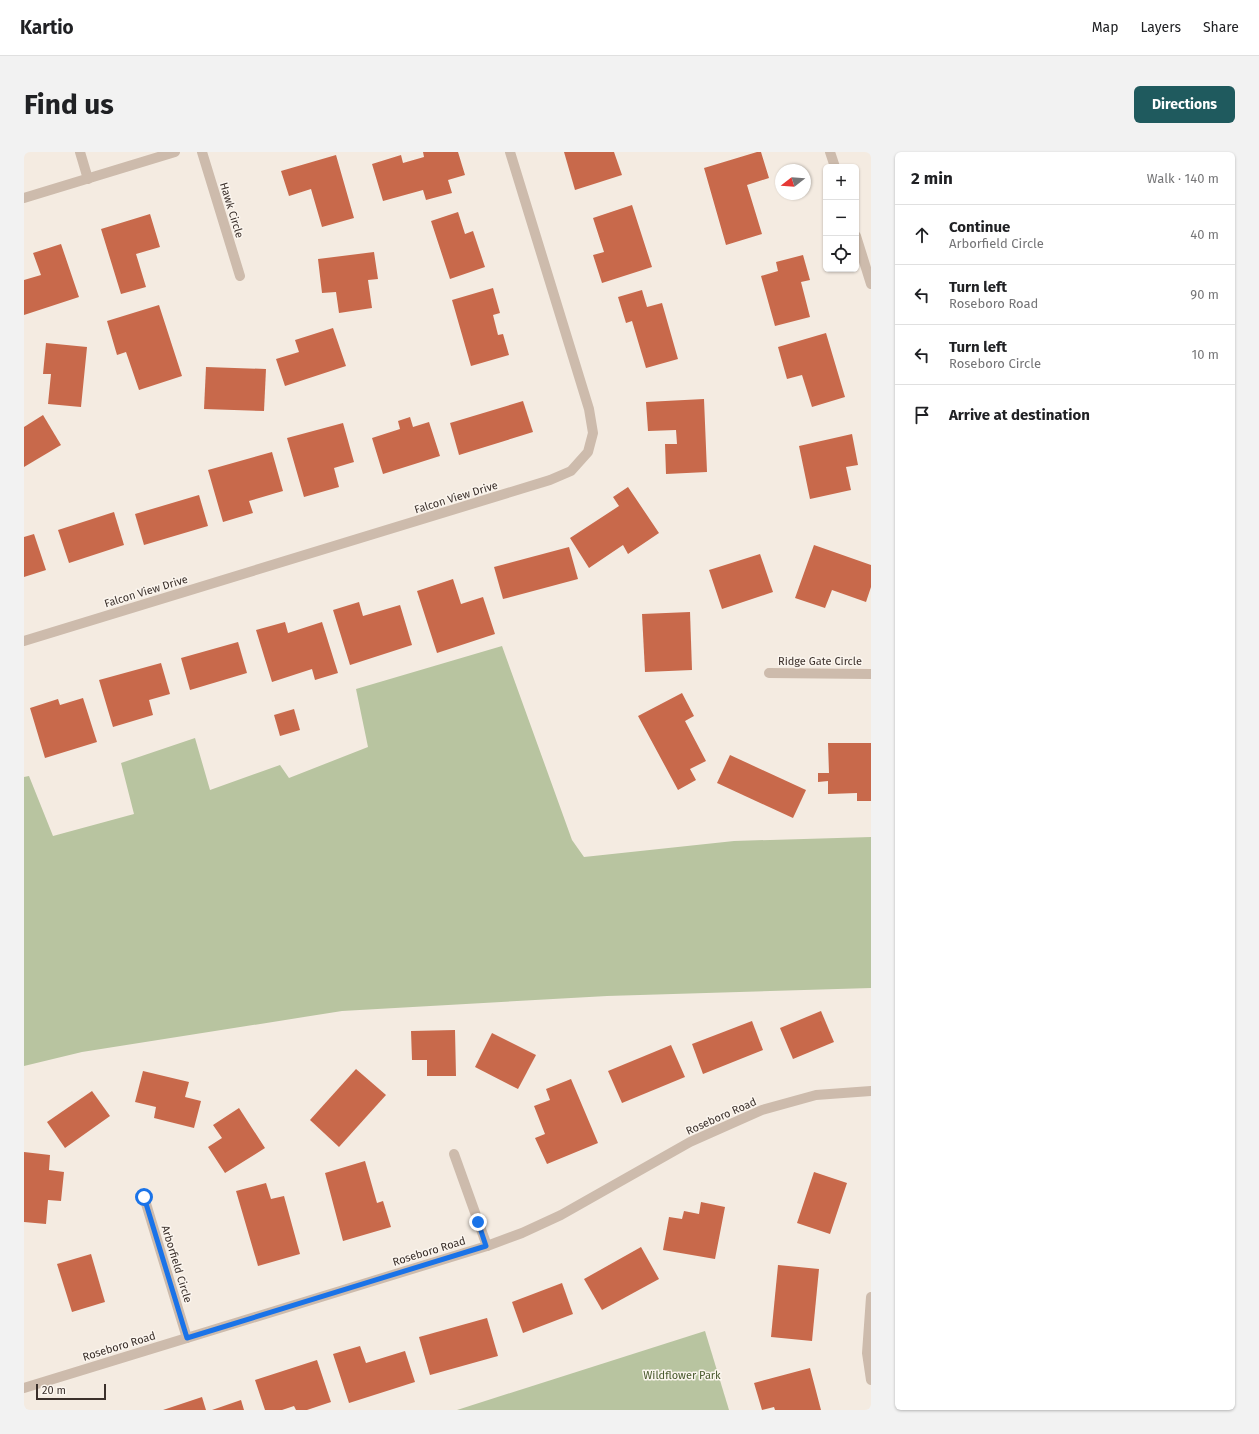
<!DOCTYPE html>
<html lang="en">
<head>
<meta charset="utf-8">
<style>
  :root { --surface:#fff; --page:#f2f2f2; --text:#202124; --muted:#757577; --line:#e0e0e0; --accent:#1f5a5e }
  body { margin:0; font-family:"Fira Sans",sans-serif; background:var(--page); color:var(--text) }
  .controls { position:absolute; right:12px; top:12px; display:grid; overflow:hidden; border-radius:6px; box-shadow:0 1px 3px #0004 }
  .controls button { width:36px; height:36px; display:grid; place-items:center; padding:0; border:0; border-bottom:1px solid var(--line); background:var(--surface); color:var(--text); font:20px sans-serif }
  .compass { position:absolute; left:751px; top:12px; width:36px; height:36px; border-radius:50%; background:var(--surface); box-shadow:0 1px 3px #0004; rotate:253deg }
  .scale { position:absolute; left:12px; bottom:10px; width:70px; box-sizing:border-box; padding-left:4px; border:2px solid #3b302b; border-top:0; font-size:11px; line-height:14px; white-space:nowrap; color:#3b302b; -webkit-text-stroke:3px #fbf5ee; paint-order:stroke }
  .stop { position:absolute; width:12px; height:12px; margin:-9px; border:3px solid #1a73e8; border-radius:50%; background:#fff }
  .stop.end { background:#1a73e8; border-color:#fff; box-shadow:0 1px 4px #0008 }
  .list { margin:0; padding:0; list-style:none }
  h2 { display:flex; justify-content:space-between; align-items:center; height:52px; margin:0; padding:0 16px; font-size:17px }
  h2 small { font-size:13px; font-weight:400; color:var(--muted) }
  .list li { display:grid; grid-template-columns:26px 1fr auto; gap:12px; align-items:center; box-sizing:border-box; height:60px; padding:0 16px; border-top:1px solid var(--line) }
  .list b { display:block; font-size:15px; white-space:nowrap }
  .list p { margin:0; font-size:13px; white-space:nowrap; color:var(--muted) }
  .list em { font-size:13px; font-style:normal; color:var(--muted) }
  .icon { flex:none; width:22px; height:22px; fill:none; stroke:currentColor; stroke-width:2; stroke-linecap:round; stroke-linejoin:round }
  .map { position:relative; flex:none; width:847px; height:1258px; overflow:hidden; border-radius:6px }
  header { display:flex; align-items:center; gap:24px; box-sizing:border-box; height:56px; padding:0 20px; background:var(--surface); border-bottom:1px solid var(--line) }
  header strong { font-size:19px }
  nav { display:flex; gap:22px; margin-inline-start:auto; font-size:14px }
  .intro { display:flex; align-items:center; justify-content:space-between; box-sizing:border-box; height:96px; padding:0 24px }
  h1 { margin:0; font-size:28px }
  .button { padding:10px 18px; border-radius:6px; background:var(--accent); color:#fff; font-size:14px; font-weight:700 }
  main { display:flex; gap:24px; padding:0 24px }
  aside { flex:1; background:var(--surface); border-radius:6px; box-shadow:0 1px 3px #0004 }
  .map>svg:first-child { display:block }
  .green { fill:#b8c4a0 }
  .building { fill:#c8694b }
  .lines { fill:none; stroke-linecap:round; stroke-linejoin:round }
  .street { stroke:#cdbbac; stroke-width:10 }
  .route { stroke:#1a73e8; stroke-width:5 }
  .labels { text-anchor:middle; stroke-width:3; stroke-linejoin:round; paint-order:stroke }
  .street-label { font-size:11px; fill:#3b302b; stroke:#fbf5ee }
  .park-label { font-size:11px; fill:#4a5a2e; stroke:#fbf5ee }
</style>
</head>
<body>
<header>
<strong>Kartio</strong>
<nav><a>Map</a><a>Layers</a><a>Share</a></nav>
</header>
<div class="intro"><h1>Find us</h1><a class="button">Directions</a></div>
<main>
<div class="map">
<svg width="847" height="1258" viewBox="0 0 847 1258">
  <rect width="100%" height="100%" fill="#f4ebe1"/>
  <g class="green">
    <path d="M478,494L548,688L560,705L710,689L847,685V836L583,844L318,859L58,900L0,914V625L5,624L29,684L110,662L97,611L171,586L186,638L256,613L265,626L344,595L332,537Z"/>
    <path d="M681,1179L705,1258H433Z"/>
  </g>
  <g class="building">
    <path d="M399,0H434L441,23L424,28L428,41L402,48L399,38L359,49L348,12L377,3L379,11L400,5Z"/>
    <path d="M540,0H590L598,23L551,38Z"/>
    <path d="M733,0H737L745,26L723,33L738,82L702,93L680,16Z"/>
    <path d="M312,3L330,66L298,75L287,37L265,44L257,19Z"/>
    <path d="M608,53L628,115L578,131L569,103L580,100L569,66Z"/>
    <path d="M434,60L441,82L449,79L461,115L426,127L407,69Z"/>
    <path d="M126,62L136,95L112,102L122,135L97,142L77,77Z"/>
    <path d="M37,92L55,145L0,163V128L17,123L9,101Z"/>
    <path d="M350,100L354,127L344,128L348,156L315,161L312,140L298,141L294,107Z"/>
    <path d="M779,103L786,128L777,130L786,165L751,174L737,124L754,119L752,110Z"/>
    <path d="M469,136L476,161L469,163L474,183L479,182L485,203L447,214L428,148Z"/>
    <path d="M618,138L623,155L638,151L654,207L622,216L608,169L602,171L594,145Z"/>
    <path d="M135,153L158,224L115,238L102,200L93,203L83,169Z"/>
    <path d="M309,176L322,214L261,234L252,207L275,200L271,188Z"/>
    <path d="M802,181L821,245L788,255L778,223L763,227L754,195Z"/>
    <path d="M22,191L63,195L57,255L24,252L27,222H19Z"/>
    <path d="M182,215L242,217L240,259L180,257Z"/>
    <path d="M680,247L683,320L642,322L641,292H653L652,278L624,279L622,250Z"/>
    <path d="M499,249L509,280L435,303L426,271Z"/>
    <path d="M19,263L37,293L0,315V275Z"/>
    <path d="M386,265L389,275L405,270L416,304L359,322L348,286L376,277L374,269Z"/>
    <path d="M319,271L330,310L310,316L315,335L280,345L263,286Z"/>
    <path d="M828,282L834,313L822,315L827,338L786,347L775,294Z"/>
    <path d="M248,300L259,339L225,349L229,361L199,370L184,318Z"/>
    <path d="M604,335L635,381L604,402L599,393L565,416L546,386L595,354L589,345Z"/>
    <path d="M175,343L184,374L120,393L111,362Z"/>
    <path d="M90,360L100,393L45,411L34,378Z"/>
    <path d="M10,382L22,418L0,425V385Z"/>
    <path d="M790,393L847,413V435L842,450L808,438L801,456L771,446Z"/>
    <path d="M545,395L554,427L479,447L470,415Z"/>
    <path d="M736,402L749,440L698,457L685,418Z"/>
    <path d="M429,427L437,452L459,445L471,482L413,501L393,439Z"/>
    <path d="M335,450L339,464L376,453L388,493L326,513L309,458Z"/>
    <path d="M666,460L668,518L621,520L618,462Z"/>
    <path d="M261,470L264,481L298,470L314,521L291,528L288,517L248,530L232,478Z"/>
    <path d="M214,490L223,521L166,538L157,506Z"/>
    <path d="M137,511L146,542L125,548L129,563L89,575L75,528Z"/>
    <path d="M658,541L670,564L661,569L682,609L666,617L672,628L654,638L614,564Z"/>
    <path d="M59,546L73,590L21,606L6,556L34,547L36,553Z"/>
    <path d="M270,557L276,578L256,584L250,563Z"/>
    <path d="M804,591H847V649H833V641L804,642V629L794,630V621H805Z"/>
    <path d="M706,603L782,638L769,666L693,631Z"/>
    <path d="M797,859L810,890L769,907L756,876Z"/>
    <path d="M728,869L739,898L679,922L668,892Z"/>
    <path d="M431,878L432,924H403V908H388L387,879Z"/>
    <path d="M468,881L512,903L494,937L451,915Z"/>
    <path d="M647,893L661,925L598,951L584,919Z"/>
    <path d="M332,917L362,943L315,995L286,968Z"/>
    <path d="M119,919L165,930L161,945L177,949L170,976L130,966L132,955L111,950Z"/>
    <path d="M547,927L574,991L523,1012L511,986L521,982L510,954L526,948L522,937Z"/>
    <path d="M68,939L86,964L41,996L23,970Z"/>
    <path d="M215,956L241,996L201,1021L184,995L198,986L189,973Z"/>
    <path d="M0,1000L26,1003L25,1018L40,1020L37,1049L24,1048L22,1072L0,1070Z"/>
    <path d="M341,1009L353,1051L359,1049L367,1075L319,1089L301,1021Z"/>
    <path d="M790,1020L823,1031L806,1082L773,1071Z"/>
    <path d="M242,1031L247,1047L260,1044L276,1102L234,1114L212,1039Z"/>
    <path d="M677,1050L701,1055L691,1107L639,1098L645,1065L658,1067L660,1059L675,1062Z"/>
    <path d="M617,1095L635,1127L578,1158L560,1127Z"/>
    <path d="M67,1102L81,1150L48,1160L33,1112Z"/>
    <path d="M754,1113L795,1117L788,1189L747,1185Z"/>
    <path d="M538,1131L549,1162L499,1181L488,1150Z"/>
    <path d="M463,1166L474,1204L406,1223L395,1185Z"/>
    <path d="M336,1194L342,1211L381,1199L391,1230L325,1251L309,1202Z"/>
    <path d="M293,1208L307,1250L283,1258H272L270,1254L258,1258H241L231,1228Z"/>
    <path d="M786,1216L797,1258H751L750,1255L738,1258L730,1231Z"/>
    <path d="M178,1245L182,1258H139Z"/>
    <path d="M217,1248L220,1258H188Z"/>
  </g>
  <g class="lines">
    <g class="street">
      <path d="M56,0L64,27"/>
      <path d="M178,0L216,124"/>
      <path d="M806,0L811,15"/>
      <path d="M0,46L151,0"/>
      <path d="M832,84L847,132"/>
      <path d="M0,489L526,328L547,319L564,300L569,281L565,257L486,0"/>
      <path d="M745,521L847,522"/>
      <path d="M430,1002L463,1094"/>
      <path d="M120,1045L163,1186"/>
      <path d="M847,1145L843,1201L847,1228"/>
      <path d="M0,1236L463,1094L498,1081L537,1063L666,990L738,958L792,943L847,939"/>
    </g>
  </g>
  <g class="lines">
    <path class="route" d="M120,1045L163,1186L462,1094L454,1070"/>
  </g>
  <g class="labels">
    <g class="street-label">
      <text transform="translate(208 58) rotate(73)" y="4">Hawk Circle</text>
      <text transform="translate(432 345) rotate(-17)" y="4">Falcon View Drive</text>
      <text transform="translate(122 439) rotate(-17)" y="4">Falcon View Drive</text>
      <text x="796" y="513">Ridge Gate Circle</text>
      <text transform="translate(697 964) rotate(-24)" y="4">Roseboro Road</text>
      <text transform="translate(405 1099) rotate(-17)" y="4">Roseboro Road</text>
      <text transform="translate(153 1112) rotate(73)" y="4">Arborfield Circle</text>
      <text transform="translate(95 1194) rotate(-17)" y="4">Roseboro Road</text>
    </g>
    <g class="park-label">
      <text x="658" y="1227">Wildflower Park</text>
    </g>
  </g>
</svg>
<div class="controls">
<button>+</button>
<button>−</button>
<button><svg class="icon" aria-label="locate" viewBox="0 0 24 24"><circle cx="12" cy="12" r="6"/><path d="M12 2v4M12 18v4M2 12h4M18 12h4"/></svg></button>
</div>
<svg class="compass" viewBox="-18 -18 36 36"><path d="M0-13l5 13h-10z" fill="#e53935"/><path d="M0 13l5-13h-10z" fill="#757577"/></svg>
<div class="scale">20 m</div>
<div class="stop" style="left:120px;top:1045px"></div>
<div class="stop end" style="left:454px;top:1070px"></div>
</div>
<aside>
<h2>2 min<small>Walk · 140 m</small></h2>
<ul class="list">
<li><svg class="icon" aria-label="ahead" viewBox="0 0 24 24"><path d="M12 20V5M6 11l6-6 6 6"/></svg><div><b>Continue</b><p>Arborfield Circle</p></div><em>40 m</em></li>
<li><svg class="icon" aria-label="left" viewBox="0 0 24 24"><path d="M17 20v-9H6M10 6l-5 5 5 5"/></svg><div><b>Turn left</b><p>Roseboro Road</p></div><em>90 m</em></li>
<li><svg class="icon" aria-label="left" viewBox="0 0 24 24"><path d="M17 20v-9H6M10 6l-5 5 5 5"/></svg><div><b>Turn left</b><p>Roseboro Circle</p></div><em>10 m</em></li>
<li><svg class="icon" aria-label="arrive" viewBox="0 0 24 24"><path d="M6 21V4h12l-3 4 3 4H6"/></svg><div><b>Arrive at destination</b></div></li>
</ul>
</aside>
</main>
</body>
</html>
